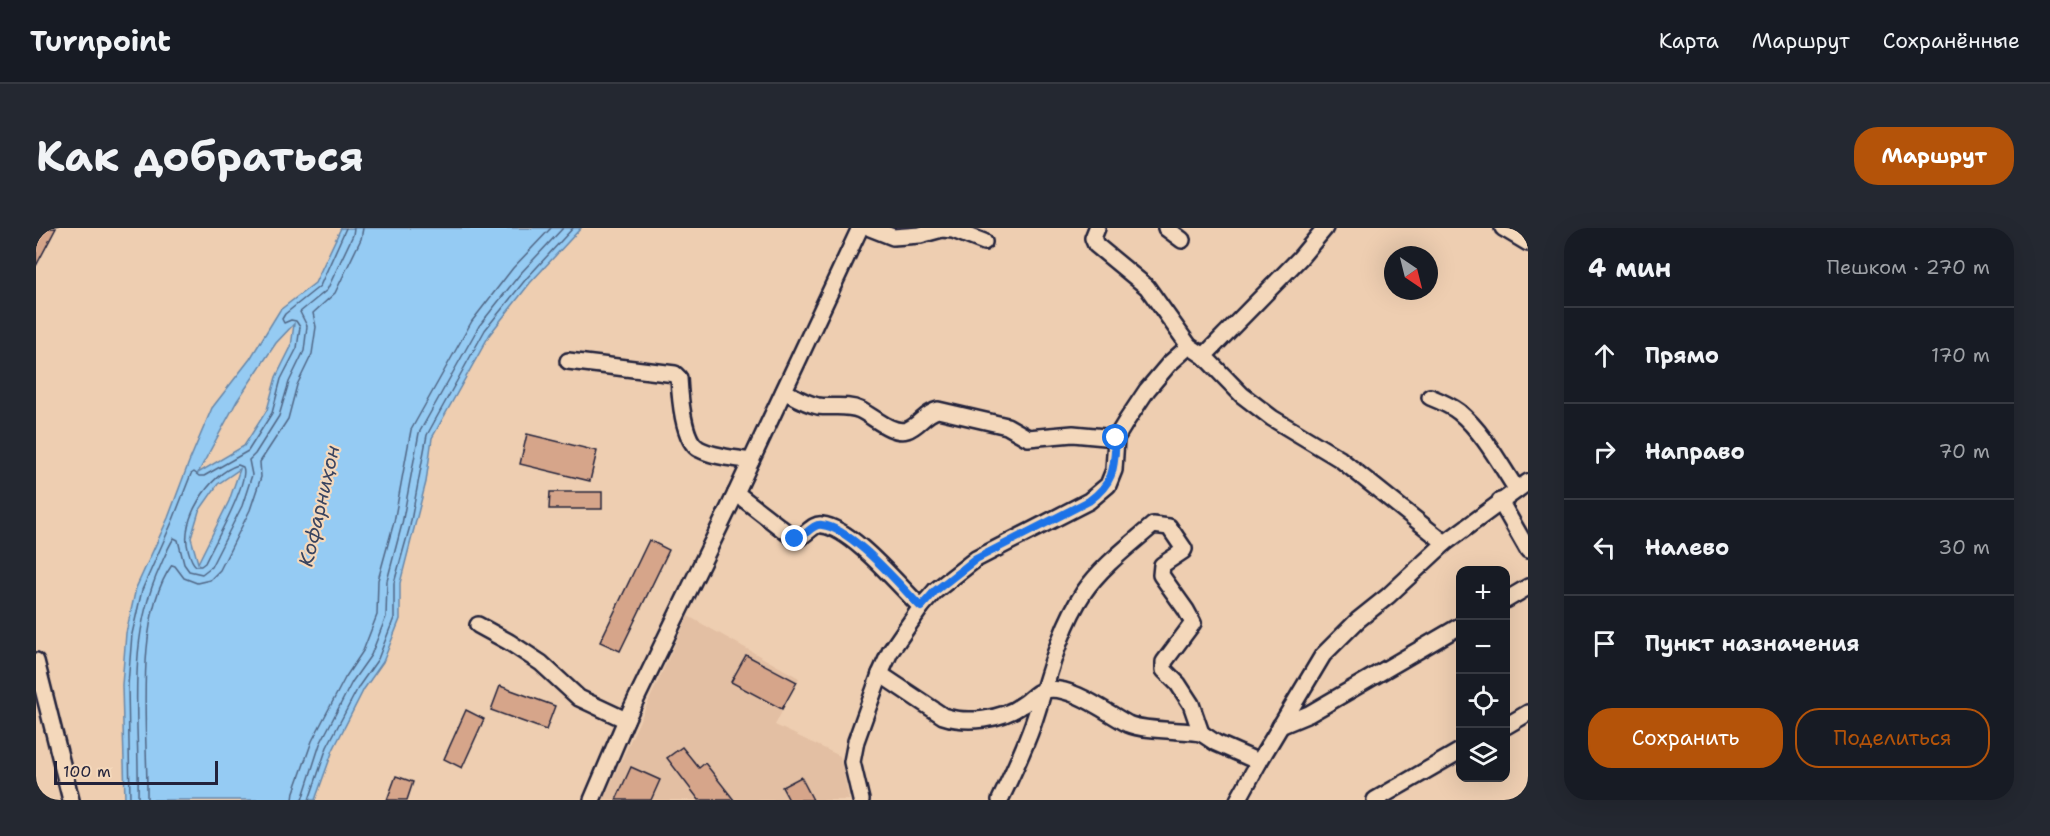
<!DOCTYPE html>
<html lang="ru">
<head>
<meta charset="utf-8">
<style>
  :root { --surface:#171b24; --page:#242831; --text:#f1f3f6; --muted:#9ea1a6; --line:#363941; --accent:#b45309 }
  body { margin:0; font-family:"Shantell Sans",sans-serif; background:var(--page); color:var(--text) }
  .controls { position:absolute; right:18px; bottom:18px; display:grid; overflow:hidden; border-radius:12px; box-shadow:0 6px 24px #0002 }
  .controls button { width:54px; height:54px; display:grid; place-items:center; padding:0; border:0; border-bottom:2px solid var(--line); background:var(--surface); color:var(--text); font:30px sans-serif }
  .compass { position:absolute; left:1348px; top:18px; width:54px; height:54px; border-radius:50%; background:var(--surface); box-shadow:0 6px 24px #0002; rotate:145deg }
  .scale { position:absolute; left:18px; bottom:15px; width:164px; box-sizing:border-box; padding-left:6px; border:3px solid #22223b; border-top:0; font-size:16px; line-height:21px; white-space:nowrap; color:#22223b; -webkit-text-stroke:4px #f4d8bb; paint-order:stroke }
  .stop { position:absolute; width:18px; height:18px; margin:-14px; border:4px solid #1a73e8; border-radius:50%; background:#fff }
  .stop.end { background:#1a73e8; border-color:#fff; box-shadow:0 2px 6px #0008 }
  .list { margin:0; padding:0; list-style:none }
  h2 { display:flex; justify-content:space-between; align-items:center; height:78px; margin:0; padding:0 24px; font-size:26px }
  h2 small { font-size:20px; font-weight:400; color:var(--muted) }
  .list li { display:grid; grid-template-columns:39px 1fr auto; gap:18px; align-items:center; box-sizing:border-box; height:96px; padding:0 24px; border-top:2px solid var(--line) }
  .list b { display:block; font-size:22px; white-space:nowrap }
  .list em { font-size:20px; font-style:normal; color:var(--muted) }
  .actions { display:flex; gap:12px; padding:18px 24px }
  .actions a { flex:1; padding:14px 0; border:2px solid var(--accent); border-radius:24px; text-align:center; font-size:21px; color:var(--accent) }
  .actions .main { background:var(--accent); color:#fff }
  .icon { flex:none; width:33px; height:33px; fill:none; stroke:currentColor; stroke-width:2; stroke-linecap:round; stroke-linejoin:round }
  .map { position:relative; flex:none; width:1492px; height:572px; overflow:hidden; border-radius:24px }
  header { display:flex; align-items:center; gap:36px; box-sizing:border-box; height:84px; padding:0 30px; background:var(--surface); border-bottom:2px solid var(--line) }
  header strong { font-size:28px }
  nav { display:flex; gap:33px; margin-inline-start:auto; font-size:21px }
  .intro { display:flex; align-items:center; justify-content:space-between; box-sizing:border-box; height:144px; padding:0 36px }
  h1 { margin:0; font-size:42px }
  .button { padding:15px 27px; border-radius:24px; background:var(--accent); color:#fff; font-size:21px; font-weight:700 }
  main { display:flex; gap:36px; padding:0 36px }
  aside { flex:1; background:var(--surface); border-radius:24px; box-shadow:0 6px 24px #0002 }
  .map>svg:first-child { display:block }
  .built { fill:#e3bfa3 }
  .water { fill:#95cbf3; stroke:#6787a9; stroke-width:1.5; fill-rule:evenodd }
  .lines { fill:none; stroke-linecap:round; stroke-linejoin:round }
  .shore { stroke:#506685; stroke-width:1.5 }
  .building { fill:#d6a58a; stroke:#22223b; stroke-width:1.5 }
  .minor-casing { stroke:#22223b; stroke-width:20 }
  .minor { stroke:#f4d8bb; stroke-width:15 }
  .route { stroke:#1a73e8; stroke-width:8 }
  .labels { text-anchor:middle; stroke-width:4.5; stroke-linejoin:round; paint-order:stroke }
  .water-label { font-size:20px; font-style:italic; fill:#394460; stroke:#f4d8bb }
</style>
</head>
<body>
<header>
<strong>Turnpoint</strong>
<nav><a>Карта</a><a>Маршрут</a><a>Сохранённые</a></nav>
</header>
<div class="intro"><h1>Как добраться</h1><a class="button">Маршрут</a></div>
<main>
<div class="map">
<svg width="1492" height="572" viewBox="0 0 1492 572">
  <rect width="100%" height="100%" fill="#eeceb1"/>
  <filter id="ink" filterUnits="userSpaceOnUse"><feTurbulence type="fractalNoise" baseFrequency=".0167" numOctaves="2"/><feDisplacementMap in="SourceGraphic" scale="12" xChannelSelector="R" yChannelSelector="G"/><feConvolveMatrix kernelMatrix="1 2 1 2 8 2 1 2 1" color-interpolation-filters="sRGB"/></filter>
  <g filter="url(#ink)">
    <path class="built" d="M652,388L763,450L739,497L804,528L813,572H567Z"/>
    <path class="water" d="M305,0H545L494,55L454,106L396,210L390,254L364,355V391L347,434L328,461L297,522L279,572H89L86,457L90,405L100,360L132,290L153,234L176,180L214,131L244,82L279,55ZM258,96L255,119L240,149L231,182L208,218L162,245L201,173L240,115ZM204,241L193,273L162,335L155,310L163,283L182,256Z"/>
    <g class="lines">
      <g class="shore">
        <path d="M202,237L207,239C214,253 177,318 169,335L165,338H160C155,334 154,328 152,321C144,292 173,246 202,237Z"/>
        <path d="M94,572L92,457L96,406L106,362L137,292L155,246L158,244L163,248H168L212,223L236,185L245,151L261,120L264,99L260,93L255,92L248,95L246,91L249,86L284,58L310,0"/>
        <path d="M102,572C104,491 89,416 124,339C128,330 132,319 138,310L142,312L148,336L153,343L166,346L175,339L206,278L216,247L213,232L219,226L243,188L253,154L268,123L271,98L264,84L291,62L317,7L318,0"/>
        <path d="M111,572C112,507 97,391 136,337L139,338L148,350L161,355L174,352L184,342L214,282L225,249L224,234L252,191L261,157L276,126L280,99L277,85L299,65L325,11L327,0"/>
        <path d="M257,572L258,564L276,513L309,450L327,423L341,387L342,352L358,294L375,202L436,93L477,40L515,0"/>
        <path d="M266,572L284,516L316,454L335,427L350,389L351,353L366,296L383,205L443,98L484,46L527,0"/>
        <path d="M273,572L291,519L323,458L342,431L358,390V355L374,298L391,207L449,102L490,51L537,0"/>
      </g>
    </g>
    <g class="building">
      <path d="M0,0H20L0,38Z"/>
      <path d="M491,206L561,223L554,253L484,236Z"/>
      <path d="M514,264H566V281H513Z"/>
      <path d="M613,312L633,322L584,423L564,414Z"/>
      <path d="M710,427L761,454L746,481L695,454Z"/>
      <path d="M464,458L519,478L510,502L455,482Z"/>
      <path d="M430,482L448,491L426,540L408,531Z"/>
      <path d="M646,519L663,540L669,535L698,572H663L631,530Z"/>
      <path d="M595,539L624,552L615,572H580Z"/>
      <path d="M360,548L377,554L371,572H351Z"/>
      <path d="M765,549L777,572H753L746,559Z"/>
    </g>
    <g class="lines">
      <defs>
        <g id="minor">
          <path d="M834,0L857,9L884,7L906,1L917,2L948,14"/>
          <path d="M1061,0L1057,10L1060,17L1111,59L1153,118L1168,128L1206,167L1236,190L1304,231L1409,315"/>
          <path d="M1130,0L1146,12"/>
          <path d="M1467,0L1492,15"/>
          <path d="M1168,128L1264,30L1289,0"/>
          <path d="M532,133L639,146L643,150C644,168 647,213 663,221C678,229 699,230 715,233"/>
          <path d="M748,163C759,169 770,176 782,178C796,180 811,176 824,182C837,188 856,207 871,202C883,198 889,185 902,182L971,198L992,210L1037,206L1080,210"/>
          <path d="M1394,169C1404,173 1414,177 1423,184C1447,204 1464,236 1481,262"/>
          <path d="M700,265L759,311C769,310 776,295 786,297C816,300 863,358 885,379"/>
          <path d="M1464,273L1492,322"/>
          <path d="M1470,372L1492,359"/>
          <path d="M442,397L473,414L505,435L543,470L590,492"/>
          <path d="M0,433L35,572"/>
          <path d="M844,446L907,488C931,496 965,492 986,477C993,473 1001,463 1009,462C1034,456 1071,485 1092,496C1108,503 1146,502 1165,505L1155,476L1142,456L1128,442V434L1157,395L1150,382L1125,347L1126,337L1147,323L1148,321L1133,299L1117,297C1093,318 1066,338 1048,364C1022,403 1012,452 997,496C988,522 976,547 964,572"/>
          <path d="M1244,498L1273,486L1424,398"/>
          <path d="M1470,498L1492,485"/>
          <path d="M1165,505L1180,515L1223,534"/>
          <path d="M556,572L590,492L700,265L824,0"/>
          <path d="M825,572L816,534L820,513L844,446L854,424L885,379L899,363L940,331L1053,273L1072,257L1078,242L1080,210L1091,192L1111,162L1133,136L1153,118"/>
          <path d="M1202,572L1223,534L1287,427L1322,392L1352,368L1409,315L1492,254"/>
          <path d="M1339,572L1424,523"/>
        </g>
      </defs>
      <use href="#minor" class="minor-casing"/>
      <use href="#minor" class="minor"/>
    </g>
  </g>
  <g class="lines" filter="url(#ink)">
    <path class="route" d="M759,311C769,310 776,295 786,297C816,300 864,358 885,379L899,363L940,331L1053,273C1079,254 1078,240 1080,210"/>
  </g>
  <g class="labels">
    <g class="water-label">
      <text transform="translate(283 278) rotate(-77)" y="7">Кофарниҳон</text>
    </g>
  </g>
</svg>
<div class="controls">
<button>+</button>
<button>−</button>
<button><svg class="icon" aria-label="locate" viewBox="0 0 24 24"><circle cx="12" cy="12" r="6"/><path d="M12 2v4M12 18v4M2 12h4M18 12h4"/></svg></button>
<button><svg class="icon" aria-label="layers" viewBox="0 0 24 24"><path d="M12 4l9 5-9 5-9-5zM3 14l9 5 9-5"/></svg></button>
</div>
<svg class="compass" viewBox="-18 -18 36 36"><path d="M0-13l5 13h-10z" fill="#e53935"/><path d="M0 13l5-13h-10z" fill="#9ea1a6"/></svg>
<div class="scale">100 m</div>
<div class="stop" style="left:1080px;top:210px"></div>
<div class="stop end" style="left:759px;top:311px"></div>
</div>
<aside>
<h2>4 мин<small>Пешком · 270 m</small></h2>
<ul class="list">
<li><svg class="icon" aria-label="ahead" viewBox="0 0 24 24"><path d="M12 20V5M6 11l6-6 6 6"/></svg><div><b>Прямо</b></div><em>170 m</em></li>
<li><svg class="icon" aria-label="right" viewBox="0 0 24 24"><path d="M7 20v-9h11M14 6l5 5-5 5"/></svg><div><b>Направо</b></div><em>70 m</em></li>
<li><svg class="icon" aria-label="left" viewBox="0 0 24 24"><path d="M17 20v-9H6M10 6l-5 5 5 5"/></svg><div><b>Налево</b></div><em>30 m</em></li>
<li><svg class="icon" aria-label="arrive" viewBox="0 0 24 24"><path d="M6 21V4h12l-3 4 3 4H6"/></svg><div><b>Пункт назначения</b></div></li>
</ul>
<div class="actions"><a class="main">Сохранить</a><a>Поделиться</a></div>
</aside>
</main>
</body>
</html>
